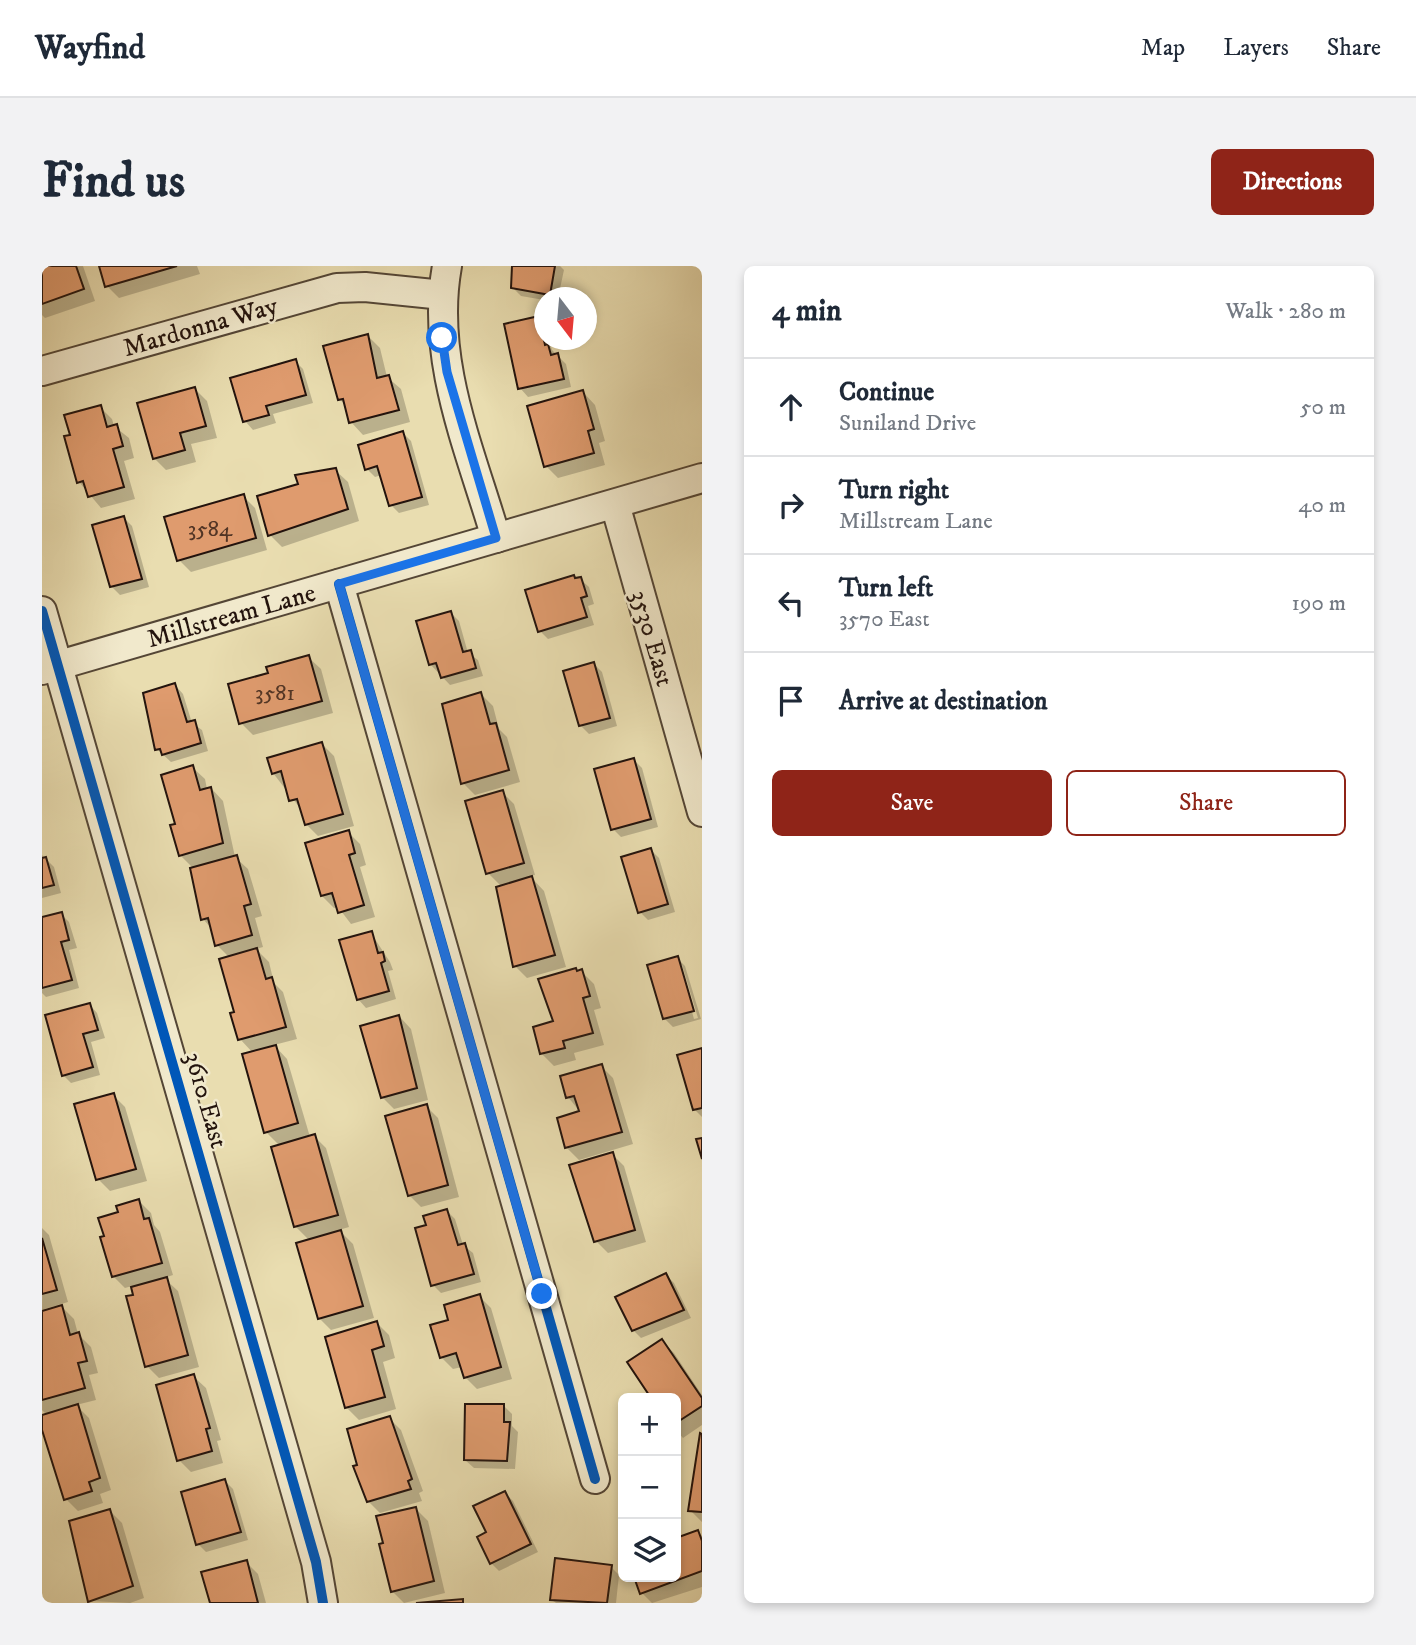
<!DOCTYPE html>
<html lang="en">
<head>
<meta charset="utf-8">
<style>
  :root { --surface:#fff; --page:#f2f2f3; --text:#1f2937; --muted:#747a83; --line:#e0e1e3; --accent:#8f2418 }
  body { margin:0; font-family:"IM FELL DW Pica",serif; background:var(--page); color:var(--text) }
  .controls { position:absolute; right:21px; bottom:21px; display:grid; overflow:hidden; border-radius:10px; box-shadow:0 4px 10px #0003 }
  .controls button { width:63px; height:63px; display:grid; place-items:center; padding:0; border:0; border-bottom:2px solid var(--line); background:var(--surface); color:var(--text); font:35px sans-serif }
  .compass { position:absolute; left:492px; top:21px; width:63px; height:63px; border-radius:50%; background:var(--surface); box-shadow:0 4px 10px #0003; rotate:164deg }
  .stop { position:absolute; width:21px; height:21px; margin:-16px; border:5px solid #1a73e8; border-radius:50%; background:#fff }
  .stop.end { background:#1a73e8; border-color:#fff; box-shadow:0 2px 7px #0008 }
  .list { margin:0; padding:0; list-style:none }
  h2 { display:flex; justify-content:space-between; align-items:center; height:91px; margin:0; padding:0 28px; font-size:30px }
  h2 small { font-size:23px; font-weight:400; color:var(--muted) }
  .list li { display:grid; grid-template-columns:46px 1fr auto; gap:21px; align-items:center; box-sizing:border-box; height:98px; padding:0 28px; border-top:2px solid var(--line) }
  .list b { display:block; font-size:26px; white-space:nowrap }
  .list p { margin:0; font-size:23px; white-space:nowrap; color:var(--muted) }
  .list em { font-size:23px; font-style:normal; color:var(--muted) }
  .actions { display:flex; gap:14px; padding:21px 28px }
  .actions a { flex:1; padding:16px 0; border:2px solid var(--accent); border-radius:10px; text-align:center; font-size:24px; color:var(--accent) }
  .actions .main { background:var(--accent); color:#fff }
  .icon { flex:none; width:38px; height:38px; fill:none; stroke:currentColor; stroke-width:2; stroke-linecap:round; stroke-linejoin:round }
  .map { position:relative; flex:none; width:660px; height:1337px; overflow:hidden; border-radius:10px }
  header { display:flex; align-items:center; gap:42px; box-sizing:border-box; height:98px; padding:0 35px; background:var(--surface); border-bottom:2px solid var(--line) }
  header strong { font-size:33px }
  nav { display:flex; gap:38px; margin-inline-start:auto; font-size:24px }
  .intro { display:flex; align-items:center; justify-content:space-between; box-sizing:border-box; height:168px; padding:0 42px }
  h1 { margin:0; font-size:49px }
  .button { padding:18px 32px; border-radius:10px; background:var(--accent); color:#fff; font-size:24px; font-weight:700 }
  main { display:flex; gap:42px; padding:0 42px }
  aside { flex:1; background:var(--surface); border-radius:10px; box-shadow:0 4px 10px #0003 }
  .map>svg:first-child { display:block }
  .shadow { fill:#0003; fill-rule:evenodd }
  .building { fill:#df9b6e; stroke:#23130d; stroke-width:2 }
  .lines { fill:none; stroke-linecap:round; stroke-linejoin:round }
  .minor-casing { stroke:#544636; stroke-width:32 }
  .minor { stroke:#f1e9cc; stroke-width:28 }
  .cycleway-casing { stroke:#f1e9cc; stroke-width:15 }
  .cycleway { stroke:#0057b8; stroke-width:10 }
  .route { stroke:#1a73e8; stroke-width:9 }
  .labels { text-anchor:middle; stroke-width:5; stroke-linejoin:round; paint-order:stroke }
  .number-label { font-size:23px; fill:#523525 }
  .street-label { font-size:26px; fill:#23130d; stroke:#f1e9cc }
</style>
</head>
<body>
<header>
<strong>Wayfind</strong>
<nav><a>Map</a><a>Layers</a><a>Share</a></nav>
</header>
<div class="intro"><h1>Find us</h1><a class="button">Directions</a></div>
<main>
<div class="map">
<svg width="660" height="1337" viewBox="0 0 660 1337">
  <rect width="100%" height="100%" fill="#e9ddb0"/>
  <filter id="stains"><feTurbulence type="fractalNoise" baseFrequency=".00286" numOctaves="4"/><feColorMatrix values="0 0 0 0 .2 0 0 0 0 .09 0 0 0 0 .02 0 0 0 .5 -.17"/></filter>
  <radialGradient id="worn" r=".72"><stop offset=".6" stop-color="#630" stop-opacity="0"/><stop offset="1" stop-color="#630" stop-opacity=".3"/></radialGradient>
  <g class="shadow">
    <path d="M0,0H41L53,35L3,52L0,49Z"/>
    <path d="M59,0H155L158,8L77,32L65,20Z"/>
    <path d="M474,0H518L522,4L516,32H502V34L479,30L471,22Z"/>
    <path d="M496,52L502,58V74H507L510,84L524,98L529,121L486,131L478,122Z"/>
    <path d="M326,70L338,82L345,111L359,123L368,156L321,169L309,156L305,140L297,133Z"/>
    <path d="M253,95L261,103L271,137L231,148L234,157L211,164L203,155Z"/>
    <path d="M153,123L165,135L175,172L149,178L154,196L124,204L112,192Z"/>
    <path d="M541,126L553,139L563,175L557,177L563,199L516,212L504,200Z"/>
    <path d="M58,141L70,153L72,160L87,172L92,192L82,195L93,233L59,242L37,216L30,170Z"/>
    <path d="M361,167L369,175L387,239L357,247L349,239L340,209L333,211L325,203Z"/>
    <path d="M293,204L306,216L317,255L240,281L228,269L258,219Z"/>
    <path d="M201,230L213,242L225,284L149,306L137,294Z"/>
    <path d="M82,252L90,260L107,321L78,329L70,321Z"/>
    <path d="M538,313L547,321L552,338L546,340L552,359L506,373L498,365L534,314Z"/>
    <path d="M409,347L417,355L426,387L436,394L441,410L408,419L388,398Z"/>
    <path d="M266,391L279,403L291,447L211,469L199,457L228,408Z"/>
    <path d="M552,398L560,406L575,460L547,468L539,460L523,406Z"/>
    <path d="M133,419L141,428L150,457L160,464L166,485L129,496L115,483Z"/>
    <path d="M439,428L451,440L457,463L465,471L478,516L433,529L421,517Z"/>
    <path d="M280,478L292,490L312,560L276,570L264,558L261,546L231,507Z"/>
    <path d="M592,494L600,502L616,561L579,571L571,563Z"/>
    <path d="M150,501L163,513L165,523L169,522L181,535L193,591L206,603L220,650L213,652L221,681L214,683L227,696L232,717L241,726L255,773L232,779L245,793L268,871L272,870L284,882L307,961L297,964L311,978L332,1052L289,1064L277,1052L268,975L254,961L231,882L238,880L224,866L211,787L198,773L188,692L175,679L170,663L161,653L152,603L139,590L131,560L136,559Z"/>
    <path d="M460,526L472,538L493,609L488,610L502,625L524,701L485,712L473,700L460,621L446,607Z"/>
    <path d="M306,566L318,578L324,599L318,601L333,651L309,658L296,641L292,642L280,630Z"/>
    <path d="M609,584L617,592L633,646L606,654L598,646Z"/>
    <path d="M0,589L12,601L19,627L0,632Z"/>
    <path d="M19,648L27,656L35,682L27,684L37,722L4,731L0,727V653Z"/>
    <path d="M329,667L348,696L351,704L346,705L354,733L324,742L316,733Z"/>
    <path d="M635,692L643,700L659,753L631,761L622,752ZM637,699H640L656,752L652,753Z"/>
    <path d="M539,705L552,718L559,742L552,744L562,779L532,787L534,794L512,800L500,788L493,762L513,756L536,706Z"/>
    <path d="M47,738L55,747L63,772L49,776L58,809L29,817L21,809Z"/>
    <path d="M357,750L369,763L386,834L352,843L340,831Z"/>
    <path d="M660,784V851L653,844Z"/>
    <path d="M559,800L571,812L591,878L537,894L525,882L517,853L539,847L526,831Z"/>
    <path d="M71,829L83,841L105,915L68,925L56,913Z"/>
    <path d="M384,840L396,852L417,931L379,941L367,929Z"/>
    <path d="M570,888L582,900L604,976L566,987L554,975Z"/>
    <path d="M97,935L109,947L112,959L118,966L131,1009L122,1012L136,1025L157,1101L117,1112L105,1100L90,1020L83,1022L71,1010L64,971L78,947Z"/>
    <path d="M405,945L413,953L421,979L431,987L439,1016L399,1027L391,1019L386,960Z"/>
    <path d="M0,962L7,969L26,1036L3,1043V1046L20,1041L32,1053L36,1068L49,1081L56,1107L47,1109L54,1134L34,1139L47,1152L69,1224L58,1228L61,1237L36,1245L24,1233L0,1158V1151L5,1149L0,1144Z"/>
    <path d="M624,1009L632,1017L649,1052L599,1072L591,1064Z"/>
    <path d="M437,1030L449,1042L470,1113L435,1123L423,1111L420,1101L411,1103L399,1091L408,1055Z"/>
    <path d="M335,1057L347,1069L353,1092L341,1096L354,1143L317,1154L305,1142L285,1072Z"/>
    <path d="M620,1075L632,1087L660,1129V1159L641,1172L634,1164V1132H611L587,1097Z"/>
    <path d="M151,1110L164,1122L179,1174L175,1175L181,1197L149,1206L137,1194Z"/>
    <path d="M462,1140L470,1148V1160L476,1166L473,1203L432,1202L423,1194Z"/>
    <path d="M347,1152L359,1164L381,1225L377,1227L380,1235L338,1247L326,1235Z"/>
    <path d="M660,1169V1256L648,1244L653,1197H657Z"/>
    <path d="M183,1215L191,1223L206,1274L164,1286L156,1278Z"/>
    <path d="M463,1227L471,1235L496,1286L457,1305L449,1297L446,1267Z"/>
    <path d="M374,1243L386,1255L403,1327L362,1337L350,1325L343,1278Z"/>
    <path d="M68,1245L80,1257L102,1332L88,1337L48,1335Z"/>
    <path d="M656,1266L660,1270V1321L610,1337L600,1327L594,1311H634V1273Z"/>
    <path d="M204,1296L216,1308L224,1337H170Z"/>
    <path d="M569,1301L577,1309L574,1337H514L510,1334Z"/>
  </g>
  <g class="building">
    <path d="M0,0H34L42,23L0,38Z"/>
    <path d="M57,0H135L63,21Z"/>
    <path d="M470,0H513L508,29L469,22Z"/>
    <path d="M497,50L503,79L506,78L509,89L516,87L522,113L476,123L462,58Z"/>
    <path d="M326,68L335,112L347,109L357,144L307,157L301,133L296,134L281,80Z"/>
    <path d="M254,93L264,129L224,140L227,149L201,156L188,112Z"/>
    <path d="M153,121L164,160L138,167L143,184L111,193L95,137Z"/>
    <path d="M541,124L552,163L546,165L552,187L502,201L485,140Z"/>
    <path d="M59,139L65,161L75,158L81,180L71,183L82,221L46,231L41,215L35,217L22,170L28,169L22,149Z"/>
    <path d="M361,165L380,231L347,240L335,200L323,204L316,179Z"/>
    <path d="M294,202L306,243L226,270L215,230L256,218L253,209Z"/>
    <path d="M202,228L214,272L135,295L122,251Z"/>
    <path d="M82,250L100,313L68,321L50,259Z"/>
    <path d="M532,309L533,312L539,311L545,330L539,332L545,351L496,366L483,324Z"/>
    <path d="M409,345L421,386L429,384L434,402L399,412L394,397L387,399L374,355Z"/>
    <path d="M267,389L280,435L197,458L186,418L226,407L224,401Z"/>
    <path d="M552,396L568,452L537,460L521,405Z"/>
    <path d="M133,417L145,456L153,454L159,477L120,489L118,483L113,484L101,427Z"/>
    <path d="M439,426L448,458L454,457L467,504L419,518L400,438Z"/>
    <path d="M280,476L301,548L263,559L255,533L247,535L239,505L230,508L225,492Z"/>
    <path d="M592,492L609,553L569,564L552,503Z"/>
    <path d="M151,499L158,524L169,521L181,577L137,590L128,559L133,558L119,509Z"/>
    <path d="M461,524L482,597L444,608L423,535Z"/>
    <path d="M307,564L313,587L307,589L322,639L296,647L290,627L279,630L263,577Z"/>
    <path d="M609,582L626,638L596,647L579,591Z"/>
    <path d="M195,589L209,638L202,640L210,669L173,680L166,652L159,654L148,602Z"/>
    <path d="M4,591L12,619L0,622V592Z"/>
    <path d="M490,610L513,689L471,701L454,621Z"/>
    <path d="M20,646L27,674L19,676L30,714L0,722V651Z"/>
    <path d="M330,665L336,687L341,686L343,695L339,697L347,725L315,734L297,674Z"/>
    <path d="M215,682L224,713L230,711L244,761L196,774L188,747L192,746L177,693Z"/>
    <path d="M636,690L652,745L621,753L605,699Z"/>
    <path d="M534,702L535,705L540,703L548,730L541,732L551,767L521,775L523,782L498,788L491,761L511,755L496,713Z"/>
    <path d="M48,737L56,764L41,768L51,801L20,810L3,749Z"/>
    <path d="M357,749L375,822L339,832L318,760Z"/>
    <path d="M234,779L256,857L222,867L200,788Z"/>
    <path d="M660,782V842L651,844L635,789Z"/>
    <path d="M560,798L580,866L523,882L515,852L537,845L532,830L524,832L518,810Z"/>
    <path d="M72,827L94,903L54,914L32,838Z"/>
    <path d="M385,838L406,919L366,930L343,850Z"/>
    <path d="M273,868L296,949L252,961L229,881Z"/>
    <path d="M660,872V893L654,873Z"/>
    <path d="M571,886L593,964L552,976L527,899Z"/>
    <path d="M97,933L102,953L107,952L120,997L70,1011L58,971L62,970L56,952L76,946L74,940Z"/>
    <path d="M405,943L416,979L423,977L432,1008L389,1020L373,962L384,959L381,950Z"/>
    <path d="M299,964L321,1040L276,1053L254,977Z"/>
    <path d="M0,972L15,1024L0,1028Z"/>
    <path d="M624,1007L642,1044L590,1065L573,1031Z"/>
    <path d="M125,1011L146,1089L103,1101L84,1030L91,1029L89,1021Z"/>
    <path d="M438,1028L459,1101L422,1112L414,1087L398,1092L388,1059L406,1054L402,1039Z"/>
    <path d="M20,1039L28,1069L37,1066L45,1095L36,1097L43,1122L0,1134V1045Z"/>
    <path d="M335,1055L342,1080L330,1084L343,1131L303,1142L283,1071Z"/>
    <path d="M620,1073L660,1132V1140L634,1157V1132H609L585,1096Z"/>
    <path d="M152,1108L168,1162L164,1163L170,1185L135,1195L114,1119Z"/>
    <path d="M36,1138L58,1212L47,1216L50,1225L22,1234L0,1164V1149Z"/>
    <path d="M423,1138H462V1156H468L465,1195L422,1194Z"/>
    <path d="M348,1150L370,1213L366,1215L369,1223L325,1236L311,1200L315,1199L305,1163Z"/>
    <path d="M658,1167L660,1168V1246L646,1245Z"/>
    <path d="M183,1213L199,1266L154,1279L139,1226Z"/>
    <path d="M463,1225L489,1278L448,1298L435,1271L444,1266L431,1240Z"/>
    <path d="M374,1241L392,1315L349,1326L337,1278L341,1277L334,1250Z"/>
    <path d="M68,1243L91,1320L46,1336L27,1255Z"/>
    <path d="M656,1264L660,1275V1305L598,1328L592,1311H634V1272Z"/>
    <path d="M513,1292L570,1299L565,1337L508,1334Z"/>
    <path d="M205,1294L216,1337H168L159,1306Z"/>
    <path d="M421,1333V1337H374Z"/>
  </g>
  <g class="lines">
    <defs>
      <g id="minor">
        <path d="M405,0C388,94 428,183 454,272"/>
        <path d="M0,105L295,22L323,21L401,29"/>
        <path d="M573,238L660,546"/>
        <path d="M297,318L553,1213"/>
        <path d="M0,345L274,1296L281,1337"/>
        <path d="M0,404L660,212"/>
      </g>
    </defs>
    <use href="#minor" class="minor-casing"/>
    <use href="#minor" class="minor"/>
    <defs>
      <g id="cycleway">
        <path d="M297,318L553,1213"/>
        <path d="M0,345L274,1296L281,1337"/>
      </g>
    </defs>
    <use href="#cycleway" class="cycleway-casing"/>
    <use href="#cycleway" class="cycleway"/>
  </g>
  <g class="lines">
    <path class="route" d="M400,72L405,106L454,272L297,318L500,1028"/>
  </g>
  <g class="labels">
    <g class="number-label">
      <text x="168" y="270">3584</text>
      <text x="233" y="434">3581</text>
    </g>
    <g class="street-label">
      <text transform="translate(158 60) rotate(-16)" y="9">Mardonna Way</text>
      <text transform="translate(189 349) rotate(-16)" y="9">Millstream Lane</text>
      <text transform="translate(611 372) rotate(74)" y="9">3530 East</text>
      <text transform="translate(165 834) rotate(74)" y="9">3610 East</text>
    </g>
  </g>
  <rect width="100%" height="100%" filter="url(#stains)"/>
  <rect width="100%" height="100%" fill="url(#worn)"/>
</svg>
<div class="controls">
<button>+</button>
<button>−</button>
<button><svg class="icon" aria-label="layers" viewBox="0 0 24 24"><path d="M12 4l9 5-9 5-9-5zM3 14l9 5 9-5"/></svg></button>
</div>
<svg class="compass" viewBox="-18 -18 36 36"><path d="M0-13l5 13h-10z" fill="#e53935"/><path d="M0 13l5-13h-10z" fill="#747a83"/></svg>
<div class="stop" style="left:400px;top:72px"></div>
<div class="stop end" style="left:500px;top:1028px"></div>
</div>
<aside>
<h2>4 min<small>Walk · 280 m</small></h2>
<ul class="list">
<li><svg class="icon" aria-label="ahead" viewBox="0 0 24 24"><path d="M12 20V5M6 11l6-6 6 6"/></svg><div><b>Continue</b><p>Suniland Drive</p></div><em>50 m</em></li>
<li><svg class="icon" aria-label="right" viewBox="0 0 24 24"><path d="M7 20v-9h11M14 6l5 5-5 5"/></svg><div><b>Turn right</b><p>Millstream Lane</p></div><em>40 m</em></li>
<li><svg class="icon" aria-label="left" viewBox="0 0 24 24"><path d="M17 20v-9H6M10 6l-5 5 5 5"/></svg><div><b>Turn left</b><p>3570 East</p></div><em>190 m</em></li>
<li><svg class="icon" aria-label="arrive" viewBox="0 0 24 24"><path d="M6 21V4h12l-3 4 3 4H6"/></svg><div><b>Arrive at destination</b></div></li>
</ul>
<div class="actions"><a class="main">Save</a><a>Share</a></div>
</aside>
</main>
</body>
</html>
